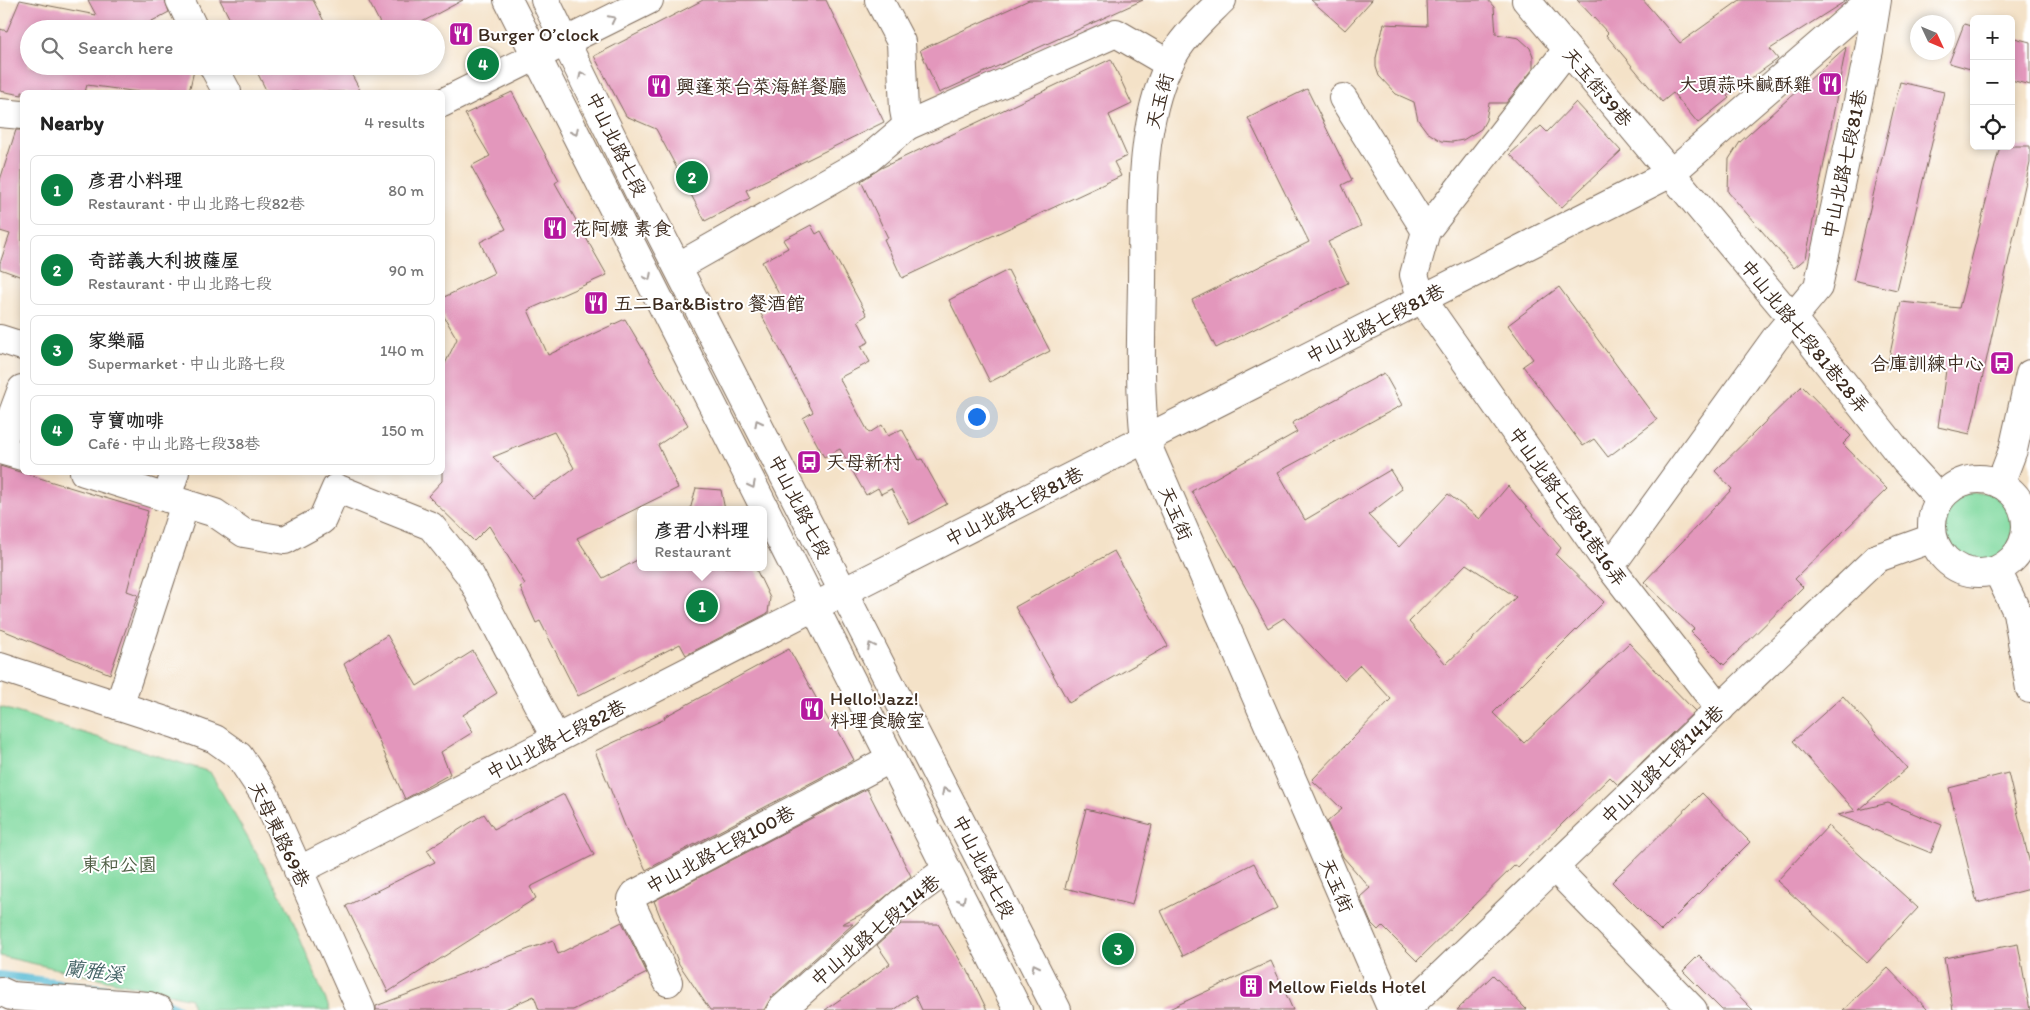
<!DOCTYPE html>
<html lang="en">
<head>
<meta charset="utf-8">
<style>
  :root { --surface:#fff; --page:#f6f6f6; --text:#222; --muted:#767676; --line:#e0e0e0; --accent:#0b8043 }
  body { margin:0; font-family:Itim,"LXGW WenKai TC",sans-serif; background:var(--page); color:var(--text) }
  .controls { position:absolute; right:15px; top:15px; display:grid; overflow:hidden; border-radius:8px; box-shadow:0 2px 8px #0003 }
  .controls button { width:45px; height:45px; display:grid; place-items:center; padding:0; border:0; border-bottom:1px solid var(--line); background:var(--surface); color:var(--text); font:25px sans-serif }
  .compass { position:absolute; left:1910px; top:15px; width:45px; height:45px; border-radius:50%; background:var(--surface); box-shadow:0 2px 8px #0003; rotate:134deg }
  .you { position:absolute; left:976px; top:416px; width:18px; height:18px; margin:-12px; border:4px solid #fff; border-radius:50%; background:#1a73e8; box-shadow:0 0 0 8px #1a73e833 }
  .badge { display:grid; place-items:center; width:32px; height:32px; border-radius:50%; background:var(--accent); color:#fff; font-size:16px; font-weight:700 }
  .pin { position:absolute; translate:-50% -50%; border:2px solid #fff; box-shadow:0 1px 5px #0006 }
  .popup { position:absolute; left:637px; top:506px; width:130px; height:65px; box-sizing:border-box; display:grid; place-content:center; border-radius:8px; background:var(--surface); filter:drop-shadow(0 1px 4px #0005); font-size:16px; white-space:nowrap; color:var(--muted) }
  .popup b { font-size:19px; color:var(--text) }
  .popup::after { content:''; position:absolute; left:50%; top:100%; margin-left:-10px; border:10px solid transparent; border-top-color:var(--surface) }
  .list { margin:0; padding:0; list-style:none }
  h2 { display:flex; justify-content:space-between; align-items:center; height:65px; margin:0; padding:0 20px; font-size:21px }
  h2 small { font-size:16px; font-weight:400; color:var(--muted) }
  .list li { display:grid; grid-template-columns:32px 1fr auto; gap:15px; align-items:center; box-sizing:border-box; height:70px; margin:0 10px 10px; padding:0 10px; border:1px solid var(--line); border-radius:8px }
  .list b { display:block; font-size:19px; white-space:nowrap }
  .list p { margin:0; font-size:16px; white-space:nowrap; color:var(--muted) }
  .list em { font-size:16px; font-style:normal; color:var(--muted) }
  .icon { flex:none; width:28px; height:28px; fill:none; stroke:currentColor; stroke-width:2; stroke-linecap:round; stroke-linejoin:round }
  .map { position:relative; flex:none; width:2030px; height:1010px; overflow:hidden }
  .search { position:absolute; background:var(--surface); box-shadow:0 2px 8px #0003; left:20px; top:20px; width:425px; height:55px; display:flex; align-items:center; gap:12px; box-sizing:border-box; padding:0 18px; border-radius:28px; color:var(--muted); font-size:19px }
  .panel { position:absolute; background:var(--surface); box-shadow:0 2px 8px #0003; left:20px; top:90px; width:425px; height:385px; border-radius:8px }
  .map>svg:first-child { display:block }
  .green { fill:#81daa0; stroke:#5e825f }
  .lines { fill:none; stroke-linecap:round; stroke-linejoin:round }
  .stream { stroke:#54b9d3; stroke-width:8 }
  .building { fill:#e397bc; fill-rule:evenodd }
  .minor-casing { stroke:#7c6a5a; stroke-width:30 }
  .major-casing { stroke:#7c6a5a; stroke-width:30 }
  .minor { stroke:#fff; stroke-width:28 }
  .major { stroke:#fff; stroke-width:28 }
  .oneway { stroke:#a79f9a }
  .labels { text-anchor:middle; stroke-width:4; stroke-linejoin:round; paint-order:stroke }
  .poi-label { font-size:19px; fill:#3b2a1e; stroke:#fff; text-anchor:start }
  .street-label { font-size:19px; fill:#3b2a1e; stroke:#fff }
  .park-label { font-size:19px; fill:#505f45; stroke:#fff }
  .water-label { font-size:20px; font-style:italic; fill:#456366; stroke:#fff }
</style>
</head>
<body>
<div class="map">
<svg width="2030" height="1010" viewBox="0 0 2030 1010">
  <rect width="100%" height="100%" fill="#fff"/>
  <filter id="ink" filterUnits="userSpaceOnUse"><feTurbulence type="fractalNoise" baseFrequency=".02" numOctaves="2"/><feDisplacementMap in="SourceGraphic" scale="10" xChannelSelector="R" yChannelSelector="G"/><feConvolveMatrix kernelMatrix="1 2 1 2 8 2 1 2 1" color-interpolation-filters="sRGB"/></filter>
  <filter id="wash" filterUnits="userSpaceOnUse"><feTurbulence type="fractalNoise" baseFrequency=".0096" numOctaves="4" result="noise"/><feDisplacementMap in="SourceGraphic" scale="20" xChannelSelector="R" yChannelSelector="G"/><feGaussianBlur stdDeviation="1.12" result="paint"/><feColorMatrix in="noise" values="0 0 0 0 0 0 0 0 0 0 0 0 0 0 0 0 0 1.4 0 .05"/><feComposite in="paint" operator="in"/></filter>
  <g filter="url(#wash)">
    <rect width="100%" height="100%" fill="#f4e2c8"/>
    <g class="green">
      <circle cx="1979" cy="527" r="35"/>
      <path d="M0,707L210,772L286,905L330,1010H193L191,999L0,956Z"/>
    </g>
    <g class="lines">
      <g class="stream">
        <path d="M0,975L122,991"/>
        <path d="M163,1000L180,1010"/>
      </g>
    </g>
    <g id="blocks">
      <g class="building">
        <path d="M20,0L96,15L88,0H165L169,12L137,29H29V66H195L189,92H139L87,85L85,92H22V95L0,91V29L7,31Z"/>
        <path d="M220,0H313L328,29H235Z"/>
        <path d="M368,0H463L409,29H383Z"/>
        <path d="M703,0H826L884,122L746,190L750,198L705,221L656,129L626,116L594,56Z"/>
        <path d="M1029,0H1143L939,93L920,50Z"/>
        <path d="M1311,0H1372L1345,30Z"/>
        <path d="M1426,0H1488L1494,7L1496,34L1519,38L1530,48L1533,56V69L1506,103H1489L1486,120L1481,129L1463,140L1452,142L1441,141L1427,132L1418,120L1414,102L1396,94L1379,76L1376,67V58L1384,24L1427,26Z"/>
        <path d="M1577,0H1643L1680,43L1740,0H1847L1770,49L1778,59L1727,96L1729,98L1698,123L1673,93L1662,102L1606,35L1608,33Z"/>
        <path d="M1964,24L1974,27V70L1949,63Z"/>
        <path d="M2011,37L2030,42V85L2011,80Z"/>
        <path d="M1846,47L1806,258L1794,268L1728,192L1729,159L1740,142Z"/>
        <path d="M1111,59L1132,104L1109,115L1127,156L1114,162L1121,176L902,278L884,239L888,238L861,181L881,168Z"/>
        <path d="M254,66H347L361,92H267Z"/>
        <path d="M1900,82L1944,92L1897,290L1853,280Z"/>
        <path d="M1307,89L1352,180L1342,185L1361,226L1328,242L1348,283L1216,348L1192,300L1309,242L1248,118Z"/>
        <path d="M512,92L559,180L555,183L607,275L528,310L548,355L625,319L688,425L658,445L678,488L577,538L603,578L641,558V567H755L770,598L768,613L686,655L680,644L578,696L540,621L536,623L520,587L525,584L489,526L474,541L428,496L442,481V370L457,339L442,313V298L494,273L480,242L506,229L471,166L490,156L465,114ZM554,432L574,468L533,498L493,457Z"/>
        <path d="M1576,102L1621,151L1561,208L1510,154L1541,126L1547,132Z"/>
        <path d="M16,130H22V277L0,269V263L10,234L0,231V180Z"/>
        <path d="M2000,146H2030V163L1970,434L1938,427L1946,370L1887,368L1901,302L1959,308Z"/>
        <path d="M811,225L816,234L821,231L867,315L858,321L869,342L861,346L870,362L839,378L869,433L882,425L888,436L902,429L919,460L922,459L947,504L910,524L891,489L881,494L878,488L866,495L840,449L824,457L803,418L813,412L761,314L783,302L762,262L788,248L783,240Z"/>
        <path d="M1008,270L1050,351L990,382L949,300Z"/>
        <path d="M1559,287L1657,420L1608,457L1594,439L1583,446L1523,366L1533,359L1508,325Z"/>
        <path d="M1384,373L1402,405L1278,472L1305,520L1390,470L1402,489L1368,515L1399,547L1448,494L1480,519L1508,486L1561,548L1556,555L1604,602L1493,713L1524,743L1629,643L1695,711L1618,785L1610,777L1518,867L1515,865L1417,961L1382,926L1378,930L1371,923L1360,897L1370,888L1343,857L1327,822L1342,809L1312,780L1391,699L1360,665L1344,680L1284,618L1268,628L1192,491L1297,432L1292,423ZM1466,564L1516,597L1446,664L1409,622Z"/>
        <path d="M1802,386L1851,436L1843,444L1887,489L1795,579L1803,587L1724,665L1691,632L1694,629L1644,582L1732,489L1715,471Z"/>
        <path d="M0,466L148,511L127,591L138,595L110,674L0,629Z"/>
        <path d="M696,488L721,490L725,510H690Z"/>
        <path d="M1114,551L1168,646L1069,703L1015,607Z"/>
        <path d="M387,635L417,686L473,651L497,693L463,715L473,732L441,752L450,774L405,799L344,664Z"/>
        <path d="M789,649L829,721L832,719L854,760L646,870L627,831L595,751L665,719L664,717Z"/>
        <path d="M1843,696L1907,768L1859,810L1888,803L1942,825L1931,853L1838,815L1855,811L1793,741Z"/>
        <path d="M2008,773L2030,864V889L1977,903L1949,788Z"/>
        <path d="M867,789L911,876L868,911L842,924H853L771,998L764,1010H710L679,964L654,901Z"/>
        <path d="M1702,793L1750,842L1661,931L1612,882Z"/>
        <path d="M564,794L594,855L530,887L536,898L388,992L346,906L435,862L427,850L484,814L494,829Z"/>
        <path d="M1086,809L1152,825L1132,905L1065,888Z"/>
        <path d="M1828,826L1918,908L1867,963L1777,881Z"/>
        <path d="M1254,863L1277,908L1183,956L1161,911Z"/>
        <path d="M622,922L647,973L573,1010H539L534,996L503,1010H376V1006L553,940L558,954Z"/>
        <path d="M901,924H938L966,970L967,969L987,1010H922L915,995L894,1010H825L890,964L877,945Z"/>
        <path d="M2018,944L2030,1010H1953L1944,958Z"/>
        <path d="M1699,955L1753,1010H1722L1683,971Z"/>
        <path d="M1271,961L1293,1010H1167Z"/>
        <path d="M1888,968L1928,1010H1843Z"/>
        <path d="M1493,975L1527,1010H1457Z"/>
      </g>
    </g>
  </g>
  <g filter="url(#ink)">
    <use href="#blocks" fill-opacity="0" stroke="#7c6a5a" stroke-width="1"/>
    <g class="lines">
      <defs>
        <g id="minor">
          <path d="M180,0L194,29"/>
          <path d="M879,0L901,42L904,110L907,126"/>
          <path d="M1222,0C1203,19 1180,39 1169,64C1138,129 1143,214 1142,284C1141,336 1139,388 1145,440L1392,1010"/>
          <path d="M1526,0L1792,318L1905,461L1940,499"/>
          <path d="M1567,50L1426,231L1414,275L1422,299L1610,567L1720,709"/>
          <path d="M213,66L227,92"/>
          <path d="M1343,98L1426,231"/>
          <path d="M442,103L649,0"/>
          <path d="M0,113L22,115"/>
          <path d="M679,266L868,159L907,126L1116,33L1169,64"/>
          <path d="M0,339L22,346"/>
          <path d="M0,448L22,389"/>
          <path d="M0,450L22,456"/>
          <path d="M84,472L215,513L244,533L285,540L322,520L336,488L431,526L470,575L556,739"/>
          <circle cx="1979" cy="526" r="47"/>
          <path d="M2000,484L2013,450L2030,374"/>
          <path d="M167,498L175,472"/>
          <path d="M1610,567L1775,339L1818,287L1869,50L1877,0"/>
          <path d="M1997,570L2017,612L2030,689"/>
          <path d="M0,667L175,724L215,739L239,756L265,795L361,1010"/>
          <path d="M119,706L185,504"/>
          <path d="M1554,867L1693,1010"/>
          <path d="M298,871L843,592L1671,173L1871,0"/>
          <path d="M668,982L632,906V899L635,894L890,759"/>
          <path d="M0,991L11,996L149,1006L159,1010"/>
          <path d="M781,1010L901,903L946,870"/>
          <path d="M1405,1010L1877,558L1933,538"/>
        </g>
        <g id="major">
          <path d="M508,0L1018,1010"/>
          <path d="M545,0L638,190L1057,1010"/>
        </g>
      </defs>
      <use href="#minor" class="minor-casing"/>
      <use href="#major" class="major-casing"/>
      <use href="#minor" class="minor"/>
      <use href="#major" class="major"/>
    </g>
    <defs><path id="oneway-chevron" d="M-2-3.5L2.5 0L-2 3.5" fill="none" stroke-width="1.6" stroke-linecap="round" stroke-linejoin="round" transform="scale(1.25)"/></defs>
    <g class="oneway">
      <use href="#oneway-chevron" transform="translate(612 19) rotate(-27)"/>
      <use href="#oneway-chevron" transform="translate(582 75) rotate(-116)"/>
      <use href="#oneway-chevron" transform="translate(575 132) rotate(63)"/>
      <use href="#oneway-chevron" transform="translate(648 277) rotate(63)"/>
      <use href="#oneway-chevron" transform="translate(758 423) rotate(-117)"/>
      <use href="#oneway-chevron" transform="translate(752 485) rotate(63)"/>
      <use href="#oneway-chevron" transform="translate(871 646) rotate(-117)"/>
      <use href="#oneway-chevron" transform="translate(945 791) rotate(-117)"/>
      <use href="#oneway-chevron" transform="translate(962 900) rotate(63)"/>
      <use href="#oneway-chevron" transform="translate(1035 967) rotate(-117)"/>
    </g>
  </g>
  <defs>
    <symbol id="restaurant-square" viewBox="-11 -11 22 22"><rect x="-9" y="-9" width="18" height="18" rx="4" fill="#b5179e" stroke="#fff"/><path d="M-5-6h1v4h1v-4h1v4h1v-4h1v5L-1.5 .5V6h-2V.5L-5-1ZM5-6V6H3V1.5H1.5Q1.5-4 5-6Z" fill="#fff"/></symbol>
    <symbol id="bus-square" viewBox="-11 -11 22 22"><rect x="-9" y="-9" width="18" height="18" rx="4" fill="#b5179e" stroke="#fff"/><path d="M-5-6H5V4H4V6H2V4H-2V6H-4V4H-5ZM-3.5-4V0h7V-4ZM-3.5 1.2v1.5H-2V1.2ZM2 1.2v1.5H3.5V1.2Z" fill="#fff"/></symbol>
    <symbol id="building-square" viewBox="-11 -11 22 22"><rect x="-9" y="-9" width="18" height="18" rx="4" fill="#b5179e" stroke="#fff"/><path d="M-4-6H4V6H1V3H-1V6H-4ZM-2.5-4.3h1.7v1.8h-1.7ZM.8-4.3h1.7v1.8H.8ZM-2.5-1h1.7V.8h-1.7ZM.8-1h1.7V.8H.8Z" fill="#fff"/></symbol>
  </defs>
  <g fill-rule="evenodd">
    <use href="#restaurant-square" x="447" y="20" width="28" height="28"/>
    <use href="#restaurant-square" x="1816" y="70" width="28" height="28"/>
    <use href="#restaurant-square" x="645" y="72" width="28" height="28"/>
    <use href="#restaurant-square" x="541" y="214" width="28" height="28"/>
    <use href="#restaurant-square" x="582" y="289" width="28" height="28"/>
    <use href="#bus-square" x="1988" y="349" width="28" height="28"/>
    <use href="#bus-square" x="795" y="448" width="28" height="28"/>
    <use href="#restaurant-square" x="798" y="695" width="28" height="28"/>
    <use href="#building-square" x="1237" y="972" width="28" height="28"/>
  </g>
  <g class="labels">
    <g class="poi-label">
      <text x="478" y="41">Burger O’clock</text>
      <text x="1812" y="91" text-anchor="end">大頭蒜味鹹酥雞</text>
      <text x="676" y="93">興蓬萊台菜海鮮餐廳</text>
      <text x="572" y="235">花阿嬤 素食</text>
      <text x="614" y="310">五二Bar&amp;Bistro 餐酒館</text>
      <text x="1984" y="370" text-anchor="end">合庫訓練中心</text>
      <text x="826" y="469">天母新村</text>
      <text x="830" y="705">Hello!Jazz!<tspan x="830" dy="22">料理食驗室</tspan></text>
      <text x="1268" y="993">Mellow Fields Hotel</text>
    </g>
    <g class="street-label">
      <text transform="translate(1598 87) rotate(50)" y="7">天玉街39巷</text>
      <text transform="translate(1159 101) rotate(-75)" y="7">天玉街</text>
      <text transform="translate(617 144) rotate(64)" y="7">中山北路七段</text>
      <text transform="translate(1844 164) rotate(-78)" y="7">中山北路七段81巷</text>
      <text transform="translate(1375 323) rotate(-27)" y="7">中山北路七段81巷</text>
      <text transform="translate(1805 336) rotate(51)" y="7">中山北路七段81巷28弄</text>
      <text transform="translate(800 506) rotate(63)" y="7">中山北路七段</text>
      <text transform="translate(1014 506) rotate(-27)" y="7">中山北路七段81巷</text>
      <text transform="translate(1568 506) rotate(55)" y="7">中山北路七段81巷16弄</text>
      <text transform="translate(1176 513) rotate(67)" y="7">天玉街</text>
      <text transform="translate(556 739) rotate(-27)" y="7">中山北路七段82巷</text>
      <text transform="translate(1662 764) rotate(-44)" y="7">中山北路七段141巷</text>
      <text transform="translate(280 834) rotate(64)" y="7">天母東路69巷</text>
      <text transform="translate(720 849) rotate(-28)" y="7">中山北路七段100巷</text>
      <text transform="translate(984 866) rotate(63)" y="7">中山北路七段</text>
      <text transform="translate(1337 885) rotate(67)" y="7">天玉街</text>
      <text transform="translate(875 930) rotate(-40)" y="7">中山北路七段114巷</text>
    </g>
    <g class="park-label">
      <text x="119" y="871">東和公園</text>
    </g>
    <g class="water-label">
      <text transform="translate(94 971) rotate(7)" y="7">蘭雅溪</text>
    </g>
  </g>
</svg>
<div class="controls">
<button>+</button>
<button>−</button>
<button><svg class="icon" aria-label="locate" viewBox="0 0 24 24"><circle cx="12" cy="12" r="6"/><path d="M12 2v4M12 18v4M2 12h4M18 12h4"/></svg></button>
</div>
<svg class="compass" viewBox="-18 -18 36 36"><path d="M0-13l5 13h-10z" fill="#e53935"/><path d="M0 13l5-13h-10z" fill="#767676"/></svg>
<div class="you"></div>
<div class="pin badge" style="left:702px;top:606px">1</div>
<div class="popup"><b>彥君小料理</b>Restaurant</div>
<div class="pin badge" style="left:692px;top:177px">2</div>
<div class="pin badge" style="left:1118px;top:949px">3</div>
<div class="pin badge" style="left:483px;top:64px">4</div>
<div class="search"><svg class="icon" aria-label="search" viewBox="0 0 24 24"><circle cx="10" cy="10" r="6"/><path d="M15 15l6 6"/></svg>Search here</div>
<section class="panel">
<h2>Nearby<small>4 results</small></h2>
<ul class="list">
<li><span class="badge">1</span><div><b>彥君小料理</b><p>Restaurant · 中山北路七段82巷</p></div><em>80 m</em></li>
<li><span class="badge">2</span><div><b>奇諾義大利披薩屋</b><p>Restaurant · 中山北路七段</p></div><em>90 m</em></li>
<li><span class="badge">3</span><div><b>家樂福</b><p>Supermarket · 中山北路七段</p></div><em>140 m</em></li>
<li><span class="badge">4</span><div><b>亨寶咖啡</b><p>Café · 中山北路七段38巷</p></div><em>150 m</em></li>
</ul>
</section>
</div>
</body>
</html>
